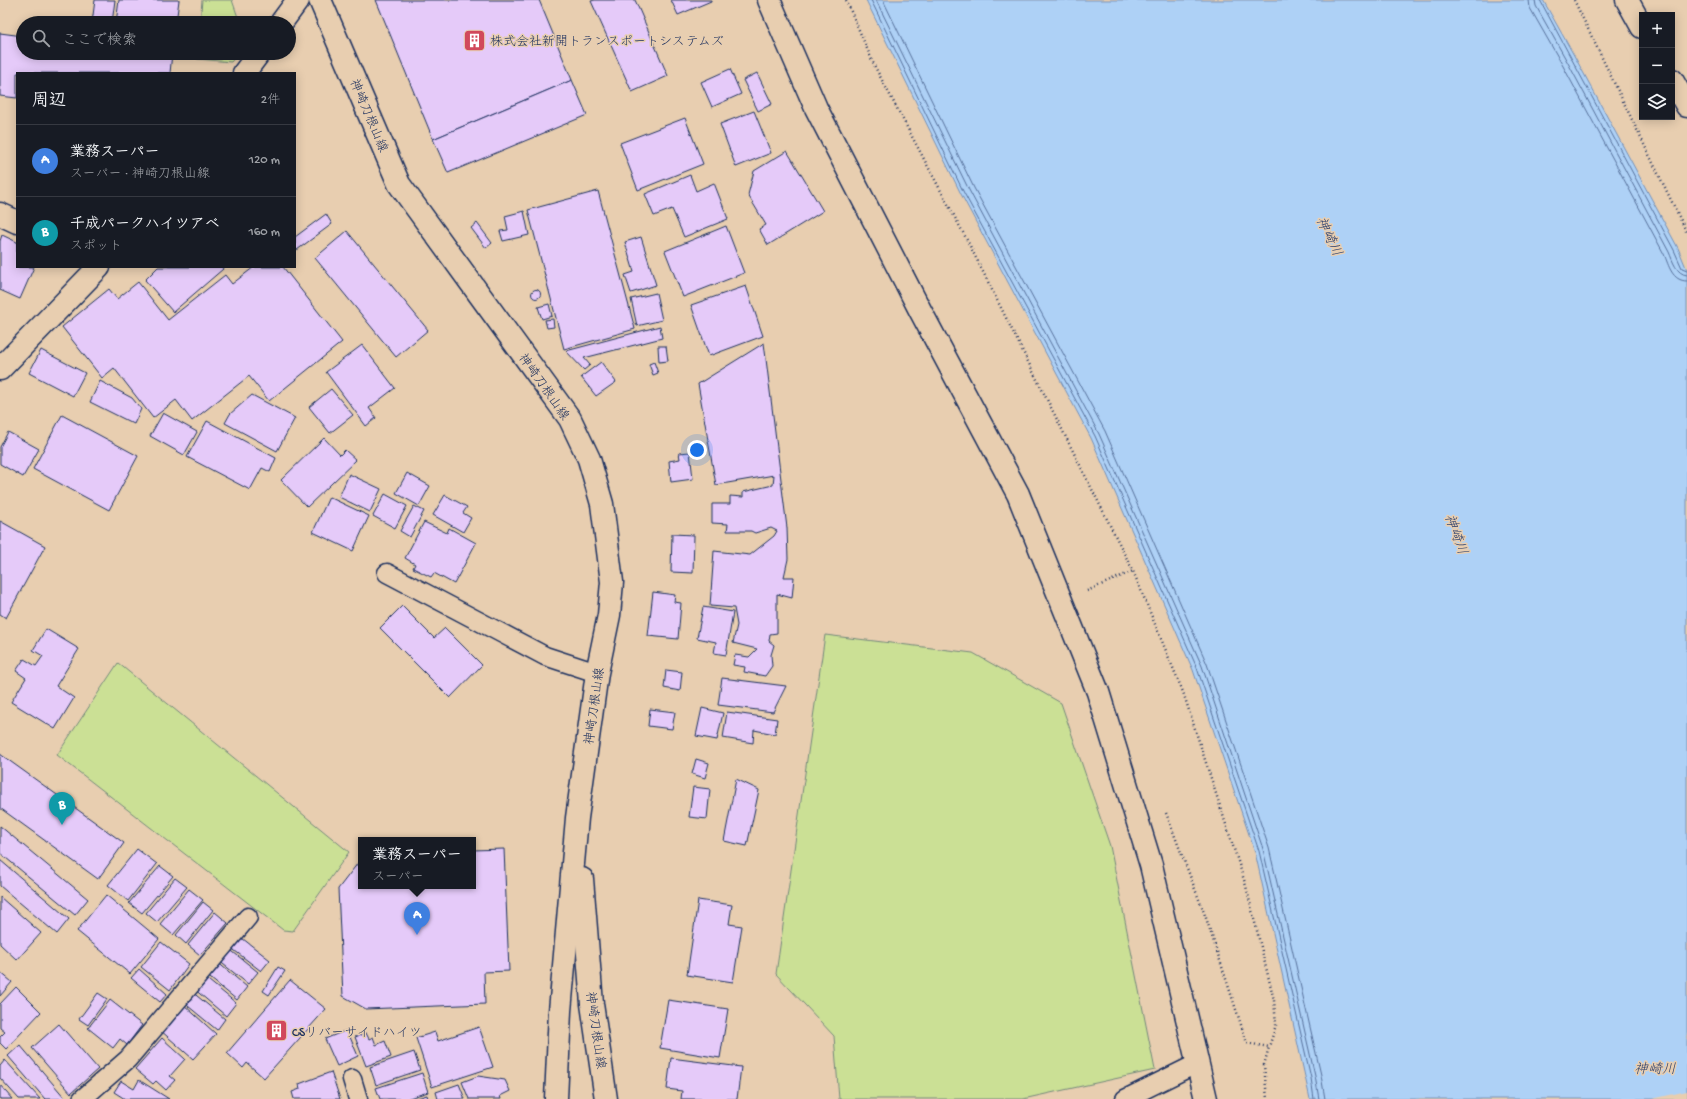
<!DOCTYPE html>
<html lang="ja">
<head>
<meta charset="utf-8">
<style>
  :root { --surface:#171b24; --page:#242831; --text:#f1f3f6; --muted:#9ea1a6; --line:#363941; --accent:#b45309 }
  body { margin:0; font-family:"Gochi Hand","Klee One",sans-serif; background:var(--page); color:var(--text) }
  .controls { position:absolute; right:12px; top:12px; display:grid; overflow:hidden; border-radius:0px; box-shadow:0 2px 10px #0003 }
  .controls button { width:36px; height:36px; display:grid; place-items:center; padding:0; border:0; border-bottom:1px solid var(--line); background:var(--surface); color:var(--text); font:20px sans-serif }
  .you { position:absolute; left:697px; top:450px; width:14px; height:14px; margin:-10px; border:3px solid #fff; border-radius:50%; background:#1a73e8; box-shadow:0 0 0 6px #1a73e833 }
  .badge { display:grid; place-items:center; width:26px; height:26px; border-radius:50%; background:var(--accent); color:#fff; font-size:13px; font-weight:700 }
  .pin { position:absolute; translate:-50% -33px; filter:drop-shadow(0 1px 2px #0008) }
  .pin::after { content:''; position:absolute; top:21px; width:14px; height:12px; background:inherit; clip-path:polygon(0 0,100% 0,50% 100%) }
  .popup { position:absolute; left:358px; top:837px; width:118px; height:52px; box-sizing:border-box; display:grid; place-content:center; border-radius:0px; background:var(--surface); filter:drop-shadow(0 1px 3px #0005); font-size:13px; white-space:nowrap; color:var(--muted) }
  .popup b { font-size:15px; color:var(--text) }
  .popup::after { content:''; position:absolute; left:50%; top:100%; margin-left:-8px; border:8px solid transparent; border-top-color:var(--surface) }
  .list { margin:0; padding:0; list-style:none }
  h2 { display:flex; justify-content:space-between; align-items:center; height:52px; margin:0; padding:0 16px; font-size:17px }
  h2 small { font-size:13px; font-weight:400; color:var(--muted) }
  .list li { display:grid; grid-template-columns:26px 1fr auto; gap:12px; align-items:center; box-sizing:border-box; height:72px; padding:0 16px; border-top:1px solid var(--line) }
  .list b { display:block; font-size:15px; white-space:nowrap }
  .list p { margin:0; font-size:13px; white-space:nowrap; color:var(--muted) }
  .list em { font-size:13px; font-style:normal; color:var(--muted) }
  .icon { flex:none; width:22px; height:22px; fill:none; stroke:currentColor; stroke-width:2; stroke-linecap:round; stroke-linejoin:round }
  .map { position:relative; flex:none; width:1687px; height:1099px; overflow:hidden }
  .search { position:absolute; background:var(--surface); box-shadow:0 2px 10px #0003; left:16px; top:16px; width:280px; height:44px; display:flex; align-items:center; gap:10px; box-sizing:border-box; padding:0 14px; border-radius:22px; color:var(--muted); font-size:15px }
  .panel { position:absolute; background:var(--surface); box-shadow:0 2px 10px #0003; left:16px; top:72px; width:280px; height:196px; border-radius:0px }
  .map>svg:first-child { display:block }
  .green { fill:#cbe095; stroke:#73887a }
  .water { fill:#aed1f6; stroke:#7390b9 }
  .pier { fill:#e8ceb0 }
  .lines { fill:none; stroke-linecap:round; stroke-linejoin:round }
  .shore { stroke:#56709b; stroke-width:1 }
  .building { fill:#e5caf9; stroke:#1b2f5e }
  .service-casing { stroke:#1b2f5e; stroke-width:21 }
  .minor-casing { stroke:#1b2f5e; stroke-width:25 }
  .tertiary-casing { stroke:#1b2f5e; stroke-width:25 }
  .path { stroke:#1b2f5e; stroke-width:2.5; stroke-dasharray:1 3; stroke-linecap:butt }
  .service { stroke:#e8ceb0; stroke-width:18 }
  .minor { stroke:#e8ceb0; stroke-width:22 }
  .tertiary { stroke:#e8ceb0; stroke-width:22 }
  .labels { text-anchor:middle; stroke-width:3; stroke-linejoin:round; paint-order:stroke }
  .poi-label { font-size:13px; fill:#1b2f5e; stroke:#e8ceb0; text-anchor:start }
  .street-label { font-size:13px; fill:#1b2f5e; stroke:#e8ceb0 }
  .water-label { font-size:14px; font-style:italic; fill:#2a3f6d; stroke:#e8ceb0 }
</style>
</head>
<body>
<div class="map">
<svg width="1687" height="1099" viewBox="0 0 1687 1099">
  <rect width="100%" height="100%" fill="#e8ceb0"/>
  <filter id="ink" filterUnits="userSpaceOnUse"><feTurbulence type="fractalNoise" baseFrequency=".025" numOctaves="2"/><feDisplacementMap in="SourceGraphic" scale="8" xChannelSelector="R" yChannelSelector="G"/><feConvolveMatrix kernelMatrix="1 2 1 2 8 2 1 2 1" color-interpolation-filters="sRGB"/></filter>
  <g filter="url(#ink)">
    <g class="green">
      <path d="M202,0H232L240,23H200Z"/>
      <path d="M197,53H239L231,62L197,59Z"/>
      <path d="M825,635L973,653L1061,703L1110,846L1155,1070L1023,1099H839L834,1036L776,974Z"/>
      <path d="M118,663L349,852L293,931L283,930L57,755Z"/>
    </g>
    <path class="water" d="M866,0H1543L1576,59L1678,248L1687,270V1099H1310L1255,852L1193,670L1091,438L961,194Z"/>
    <path class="pier" d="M1687,1091V1099H1652Z"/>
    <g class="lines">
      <g class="shore">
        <path d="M871,0L964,193L1095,436L1197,668L1259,851L1311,1078L1314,1099"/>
        <path d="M876,0L969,190L1099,434L1202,666L1263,849L1315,1076L1319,1099"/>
        <path d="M883,0L974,188L1105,431L1207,664L1269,848L1321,1075L1325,1099"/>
        <path d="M1529,0L1530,8L1563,66L1664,254C1669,266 1672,281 1687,281"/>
        <path d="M1535,0L1536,6L1568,63L1669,252C1673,261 1676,274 1687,275"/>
        <path d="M1540,0L1674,250L1682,268L1687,270"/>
      </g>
    </g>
    <g class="building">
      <path d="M95,0H115L112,23H92Z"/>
      <path d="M119,0H179L176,23H116Z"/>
      <path d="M376,0H539L572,80L433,139Z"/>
      <path d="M595,0H635L668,76L632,92L591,1Z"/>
      <path d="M671,0H711V1L678,15Z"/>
      <path d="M0,33L23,36V53H172L170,73H17V98L0,96Z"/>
      <path d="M730,69L741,94L712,107L701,82Z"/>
      <path d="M757,73L772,104L758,111L743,80Z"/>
      <path d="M572,80L587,115L448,173L433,139Z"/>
      <path d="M754,111L771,153L736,167L720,124Z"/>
      <path d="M685,118L703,164L638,190L620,143Z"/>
      <path d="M787,151L823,211L768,245L759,229L766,225L748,195L754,171Z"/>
      <path d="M690,175L696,191L714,183L728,219L684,237L672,209L654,216L645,194Z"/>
      <path d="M598,191L635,329L564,349L528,210Z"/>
      <path d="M524,211L529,235L503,241L500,231L508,230L505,216Z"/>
      <path d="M326,214L332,224L297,250L295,248V237Z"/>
      <path d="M477,223L492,243L486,248L471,228Z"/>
      <path d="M726,226L744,273L683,297L665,251Z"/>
      <path d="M347,231L428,330L396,357L315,258Z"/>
      <path d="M2,235L17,242V267H34L20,299L0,290V241Z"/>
      <path d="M641,237L656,285L631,293L625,275L634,272L625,242Z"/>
      <path d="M158,267H222L223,269L173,312L145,280Z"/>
      <path d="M254,267H283L342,342L269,401L249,376L192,421L176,400L153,418L114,368L102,378L62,327L109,289L117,299L138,282L168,320L225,275L232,284Z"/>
      <path d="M746,286L763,336L709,356L691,305Z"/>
      <circle cx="536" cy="294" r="4.5"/>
      <path d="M656,293L662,320L637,326L631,299Z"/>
      <path d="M549,304L552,316L542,319L538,307Z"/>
      <path d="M553,319L554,327L547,328L545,320Z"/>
      <path d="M660,326L662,338L584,358L590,365L584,370L566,351Z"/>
      <path d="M764,343L787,528L788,559L784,577H794L792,598L777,594V633L770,634L769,641L774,645L771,655L772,666L765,676L744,672L745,667L733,665L735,655L749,657L757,649L733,643L737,625L734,608L710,606L714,551L750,555L774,536L777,531L771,528L755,533L751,531H727L728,524L712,523V504H730V496L743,497V492L773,485L774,475L716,485L698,384Z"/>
      <path d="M362,345L395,388L369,408L376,418L366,426L326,372Z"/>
      <path d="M658,346H666L668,361L659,362Z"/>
      <path d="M41,350L85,373L73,396L29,373Z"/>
      <path d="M601,362L616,382L596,396L581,377Z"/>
      <path d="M654,362L658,373L653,375L649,364Z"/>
      <path d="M100,381L132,398L141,409L134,424L90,402Z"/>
      <path d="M331,389L353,415L330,433L309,407Z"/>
      <path d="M252,395L295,418L277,451L225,423L230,414Z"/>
      <path d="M163,413L197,432L184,455L150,436Z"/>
      <path d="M62,415L138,456L109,510L33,469Z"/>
      <path d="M207,421L276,458L270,472L262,468L250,490L187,457Z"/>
      <path d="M8,432L39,449L23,477L0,464V447Z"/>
      <path d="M324,438L340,455L345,450L356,460L307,507L281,480Z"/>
      <path d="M690,452L693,479L671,482L669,461L680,459L679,453Z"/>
      <path d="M407,473L430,486L419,506L396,493Z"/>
      <path d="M349,474L381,489L370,512L339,497Z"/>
      <path d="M385,494L407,506L395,528L373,516Z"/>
      <path d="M445,495L467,507L463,513L471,518L463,532L433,515Z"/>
      <path d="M329,497L369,516L353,551L313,532Z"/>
      <path d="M414,506L424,511L410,537L400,531Z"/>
      <path d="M0,521L45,546L6,618L0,614Z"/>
      <path d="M424,522L447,533L449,528L476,543L454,584L434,573L431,577L413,568L415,564L405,558Z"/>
      <path d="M672,534L694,535L693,573L671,572Z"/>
      <path d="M653,592L675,595L674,602L681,603L678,639L648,636Z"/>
      <path d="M402,606L434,638L445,628L482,665L450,698L380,628Z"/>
      <path d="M703,607L733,612L726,655L714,653L716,642L697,638Z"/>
      <path d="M46,629L79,649L56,686L74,698L55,729L11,702L26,678L16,671L24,659L36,666L43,656L33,650Z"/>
      <path d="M666,670L682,672L680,691L664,688Z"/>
      <path d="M722,678L786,686L773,712L718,705Z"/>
      <path d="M702,708L723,713L717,740L696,736Z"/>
      <path d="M650,709L675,712L672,729L648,726Z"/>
      <path d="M727,712L777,719L775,734L754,730L753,743L723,738Z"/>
      <path d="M0,754L124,843L98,879L0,808Z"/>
      <path d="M696,759L709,763L705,778L692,774Z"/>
      <path d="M736,779L759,790L747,846L724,841Z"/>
      <path d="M693,787L710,789L707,819L689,817Z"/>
      <path d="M0,826L88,899L75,915L0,853Z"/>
      <path d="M137,849L157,864L128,901L108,885Z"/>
      <path d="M504,849L509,971L484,972L485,1004L366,1009L343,996L338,889L361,859V886H473V850Z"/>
      <path d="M0,860L69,919L57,934L0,886Z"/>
      <path d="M160,866L173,876L142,913L129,903Z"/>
      <path d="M175,878L187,887L157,922L146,913Z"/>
      <path d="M189,889L203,900L173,935L160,924Z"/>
      <path d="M106,895L159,939L130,974L77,931Z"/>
      <path d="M0,897L41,933L17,960L0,944Z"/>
      <path d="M698,900L732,905L729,924L742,926L733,982L687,975Z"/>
      <path d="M203,902L213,910L186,944L176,935Z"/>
      <path d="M215,912L228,923L200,955L188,945Z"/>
      <path d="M238,935L270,960L261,971L230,947Z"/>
      <path d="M161,942L189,964L170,990L141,967Z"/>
      <path d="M228,948L258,972L248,984L218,960Z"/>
      <path d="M216,961L247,987L237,1000L205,974Z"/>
      <path d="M278,967L285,971L269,995L263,991Z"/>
      <path d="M139,969L167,994L160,1002L131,978Z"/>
      <path d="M0,972L12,982L0,996Z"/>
      <path d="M203,976L236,1003L226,1016L193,988Z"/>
      <path d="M290,980L326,1009L264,1078L247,1063L243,1068L227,1053Z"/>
      <path d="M16,987L41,1012L6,1049L0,1043V1037L5,1032L0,1028V1004Z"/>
      <path d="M191,991L225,1019L217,1030L182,1001Z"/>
      <path d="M98,993L107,999L88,1025L79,1019Z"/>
      <path d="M110,1000L142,1025L127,1045L120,1039L113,1048L88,1028Z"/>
      <path d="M668,1000L728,1009L720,1058L660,1048Z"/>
      <path d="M183,1004L216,1034L193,1059L160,1030Z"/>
      <path d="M59,1024L98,1069L71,1093L32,1048Z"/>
      <path d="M479,1027L493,1067L432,1087L416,1038L435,1032L438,1041Z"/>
      <path d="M347,1030L358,1056L337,1066L325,1039Z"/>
      <path d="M366,1033L369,1039L373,1037L376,1045L385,1041L391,1057L366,1066L355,1037Z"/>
      <path d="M162,1038L185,1059L170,1076L175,1080L166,1090L156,1081L153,1084L135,1069Z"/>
      <path d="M20,1045L65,1098L64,1099H45L8,1056Z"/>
      <path d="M414,1052L420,1070L376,1085L370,1067Z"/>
      <path d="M671,1058L741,1067L737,1099H681L682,1091L667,1089Z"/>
      <path d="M5,1060L40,1099H19L0,1078V1066Z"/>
      <path d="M331,1072L340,1099H294L292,1092L300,1089L299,1084Z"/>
      <path d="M422,1073L428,1092L406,1099H380L376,1088Z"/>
      <path d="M478,1076L505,1080L510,1091L500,1096L501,1099H469L462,1082Z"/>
      <path d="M139,1080L169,1099H125L114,1092L121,1081L134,1089Z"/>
      <path d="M459,1084L465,1099H438L436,1092Z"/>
      <path d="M0,1085L12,1099H0Z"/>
      <path d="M427,1095L428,1099H414Z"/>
    </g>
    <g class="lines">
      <defs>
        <g id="service">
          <path d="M387,573L545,656L597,673"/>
          <path d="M352,1079L358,1099"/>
          <path d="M82,1099L128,1059L248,917"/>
          <path d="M1125,1099L1198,1063"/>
        </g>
        <g id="minor">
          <path d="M769,0L816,108L921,312L1018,494L1098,692L1151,865L1206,1099"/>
          <path d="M281,23L298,0"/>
          <path d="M244,73L259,53"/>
          <path d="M0,214L17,222"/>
          <path d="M0,369L99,267"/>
        </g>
        <g id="tertiary">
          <path d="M320,0L399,184L570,419L589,459L602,504L612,582L609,615L597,673L577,818L560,1011L556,1099"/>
          <path d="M1627,0L1642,27"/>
          <path d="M1672,80L1687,106"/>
          <path d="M582,879L592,1004L606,1099"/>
        </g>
      </defs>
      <use href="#service" class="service-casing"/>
      <use href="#minor" class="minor-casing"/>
      <use href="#tertiary" class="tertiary-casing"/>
      <g class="path">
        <path d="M846,0L875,67L967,240L1133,571L1183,692L1246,886L1274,1000L1276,1025L1269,1047"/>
        <path d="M1574,0L1687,233"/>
        <path d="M1087,591L1133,571"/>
        <path d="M1166,813L1206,918L1247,1043L1269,1047L1264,1065L1267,1099"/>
      </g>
      <use href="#service" class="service"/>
      <use href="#minor" class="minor"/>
      <use href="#tertiary" class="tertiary"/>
    </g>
  </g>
  <defs>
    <symbol id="building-square" viewBox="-11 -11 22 22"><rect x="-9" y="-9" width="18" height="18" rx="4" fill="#d1495b" stroke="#e8ceb0"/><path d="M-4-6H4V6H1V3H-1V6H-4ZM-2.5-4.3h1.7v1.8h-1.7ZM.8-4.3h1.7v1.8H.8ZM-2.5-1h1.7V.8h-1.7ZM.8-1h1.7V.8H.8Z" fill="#fff"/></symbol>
  </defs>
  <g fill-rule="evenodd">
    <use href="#building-square" x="462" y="28" width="25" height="25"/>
    <use href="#building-square" x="264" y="1018" width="25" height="25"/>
  </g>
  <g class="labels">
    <g class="poi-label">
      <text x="490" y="45">株式会社新開トランスポートシステムズ</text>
      <text x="292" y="1036">CSリバーサイドハイツ</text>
    </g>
    <g class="street-label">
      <text transform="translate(370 115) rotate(67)" y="5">神崎刀根山線</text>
      <text transform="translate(545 386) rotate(55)" y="5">神崎刀根山線</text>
      <text transform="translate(593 706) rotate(-82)" y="5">神崎刀根山線</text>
      <text transform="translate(597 1030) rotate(82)" y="5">神崎刀根山線</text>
    </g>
    <g class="water-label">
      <text transform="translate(1330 236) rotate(64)" y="5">神崎川</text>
      <text transform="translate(1457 534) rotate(70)" y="5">神崎川</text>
      <text x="1655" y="1073">神崎川</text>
    </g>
  </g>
</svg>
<div class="controls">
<button>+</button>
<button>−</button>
<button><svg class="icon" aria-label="layers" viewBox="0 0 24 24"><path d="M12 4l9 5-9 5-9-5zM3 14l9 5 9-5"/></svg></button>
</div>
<div class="you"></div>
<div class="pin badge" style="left:417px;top:935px;background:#3f7fe0">A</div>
<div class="popup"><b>業務スーパー</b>スーパー</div>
<div class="pin badge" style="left:62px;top:825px;background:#0f9aa8">B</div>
<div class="search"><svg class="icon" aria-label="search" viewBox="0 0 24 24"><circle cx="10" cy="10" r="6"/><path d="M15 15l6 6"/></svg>ここで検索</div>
<section class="panel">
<h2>周辺<small>2件</small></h2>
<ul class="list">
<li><span class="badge" style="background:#3f7fe0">A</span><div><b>業務スーパー</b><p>スーパー · 神崎刀根山線</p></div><em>120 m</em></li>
<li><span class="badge" style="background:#0f9aa8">B</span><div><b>千成パークハイツアベ</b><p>スポット</p></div><em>160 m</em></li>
</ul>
</section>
</div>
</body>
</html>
